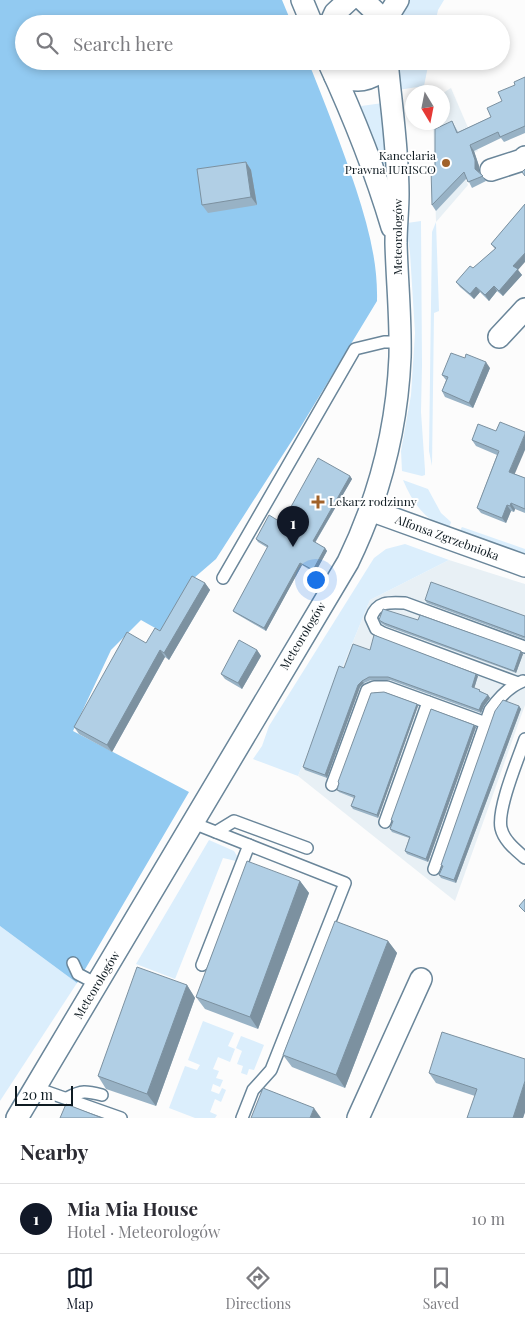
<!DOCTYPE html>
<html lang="en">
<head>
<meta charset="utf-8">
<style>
  :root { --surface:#fff; --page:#f7f7f7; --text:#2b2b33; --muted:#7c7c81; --line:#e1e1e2; --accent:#111827 }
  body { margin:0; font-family:"Playfair Display",serif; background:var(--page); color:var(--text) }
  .compass { position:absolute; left:405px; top:85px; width:45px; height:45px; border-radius:50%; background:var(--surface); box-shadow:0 2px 8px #0003; rotate:170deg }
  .scale { position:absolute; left:15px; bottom:12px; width:58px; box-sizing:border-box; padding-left:5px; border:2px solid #0f1b22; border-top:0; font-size:14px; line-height:18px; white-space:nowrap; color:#0f1b22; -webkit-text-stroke:4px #fff; paint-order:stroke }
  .you { position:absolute; left:315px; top:579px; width:18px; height:18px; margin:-12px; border:4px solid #fff; border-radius:50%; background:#1a73e8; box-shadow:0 0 0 8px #1a73e833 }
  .badge { display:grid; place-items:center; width:32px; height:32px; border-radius:50%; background:var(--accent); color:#fff; font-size:16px; font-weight:700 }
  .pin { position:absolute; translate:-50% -41px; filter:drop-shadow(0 1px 2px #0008) }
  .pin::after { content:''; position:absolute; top:26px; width:18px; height:15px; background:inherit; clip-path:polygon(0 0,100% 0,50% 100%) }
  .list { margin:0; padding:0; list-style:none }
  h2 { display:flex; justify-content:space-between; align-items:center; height:65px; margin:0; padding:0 20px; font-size:21px }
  h2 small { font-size:16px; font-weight:400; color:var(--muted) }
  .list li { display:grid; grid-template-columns:32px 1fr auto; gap:15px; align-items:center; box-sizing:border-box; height:70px; padding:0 20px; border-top:1px solid var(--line) }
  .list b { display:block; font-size:19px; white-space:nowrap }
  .list p { margin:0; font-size:16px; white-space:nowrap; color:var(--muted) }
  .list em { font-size:16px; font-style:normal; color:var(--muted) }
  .icon { flex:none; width:28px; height:28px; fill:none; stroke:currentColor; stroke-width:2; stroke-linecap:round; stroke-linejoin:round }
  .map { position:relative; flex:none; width:525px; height:1118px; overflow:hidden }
  .search { position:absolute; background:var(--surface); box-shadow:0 2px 8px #0003; left:15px; right:15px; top:15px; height:55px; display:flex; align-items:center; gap:12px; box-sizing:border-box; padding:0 18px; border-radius:28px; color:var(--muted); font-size:19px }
  .sheet { height:135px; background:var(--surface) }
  nav { display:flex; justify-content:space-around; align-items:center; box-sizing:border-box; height:70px; border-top:1px solid var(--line); background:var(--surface); font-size:14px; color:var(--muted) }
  nav a { display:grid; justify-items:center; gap:2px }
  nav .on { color:var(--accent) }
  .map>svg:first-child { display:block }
  .built { fill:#e8f0f5 }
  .green { fill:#dbeefc }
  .forest { fill:#92caf1 }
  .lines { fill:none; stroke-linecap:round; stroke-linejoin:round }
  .service-casing { stroke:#6a869a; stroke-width:14 }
  .minor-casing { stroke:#6a869a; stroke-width:24 }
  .service { stroke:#fff; stroke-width:11 }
  .minor { stroke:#fff; stroke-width:21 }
  .wall { fill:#98b2c5 }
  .shaded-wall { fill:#7c91a0 }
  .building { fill:#b1cfe5; stroke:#7c91a0 }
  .poi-dot { fill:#a1622a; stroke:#fff; stroke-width:2 }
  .labels { text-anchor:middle; stroke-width:4; stroke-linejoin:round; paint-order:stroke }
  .poi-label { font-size:12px; fill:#0f1b22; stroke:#fff; text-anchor:end }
  .street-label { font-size:12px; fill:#0f1b22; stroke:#fff }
</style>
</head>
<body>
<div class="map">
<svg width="525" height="1118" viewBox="0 0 525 1118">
  <rect width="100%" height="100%" fill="#fcfcfc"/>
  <g class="built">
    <path d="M451,88L478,151L471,154L461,166L468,185L436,222L433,123L442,122L443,93Z"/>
    <path d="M449,560L525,584V705L455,901L298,776L370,600Z"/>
  </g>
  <g class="green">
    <path d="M410,0H444L438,10L435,24H395L402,10Z"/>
    <path d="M396,61H429L424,86L398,90Z"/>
    <path d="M383,103L387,164H383L380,162L361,106Z"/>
    <path d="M421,221L422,365L421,412L425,470V475L422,476L402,471L401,451L411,395L415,333L410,253L406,226L407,223Z"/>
    <path d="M436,222L439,311L434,313L432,466L429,451L432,232Z"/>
    <path d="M403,480L428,489L441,513L451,522L449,529C425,520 413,504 403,480Z"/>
    <path d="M462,527L525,549V556L459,532Z"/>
    <path d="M405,544L449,560L370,600L298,776L253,759L262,746L269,726L374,558L386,549Z"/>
    <path d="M209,840L234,851L237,856L236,861L223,858L175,979L136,964Z"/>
    <path d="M0,926L77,983L0,1101Z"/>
    <path d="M203,1021L234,1033L228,1046L235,1049L230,1062L218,1057L213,1069L219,1071L216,1078L223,1080L220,1087L213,1084L211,1091L219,1094L222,1088L226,1090L221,1102L215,1099L210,1112L217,1115L215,1118H195L169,1108L185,1066L197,1070L200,1065L188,1060Z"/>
    <path d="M241,1036L264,1045L254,1070L249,1069L247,1075L241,1073L243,1066L237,1064L242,1051L236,1048Z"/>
  </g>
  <path class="forest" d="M0,0H282L292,24H24V61H308C325,104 342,146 356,189C368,226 378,262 377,301L300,428L216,559L194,578L164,633L141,620L111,650L73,731L189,792L77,983L0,926Z"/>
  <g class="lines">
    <defs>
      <g id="service">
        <path d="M223,578L355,349L384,342H400"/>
        <path d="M518,683L383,633L376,629L371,618C377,601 389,602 405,603L525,647"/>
        <path d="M525,739C518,759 497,809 501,828C504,841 516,850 525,858"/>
        <path d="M332,785L367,690L374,687H387L486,723"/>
        <path d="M385,822L428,702"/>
        <path d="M193,823L345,883L271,1070L253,1090L242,1118"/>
        <path d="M216,832L234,821L307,848"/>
        <path d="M434,869L490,710C498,699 510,686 523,681"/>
        <path d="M73,963L78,974L97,984"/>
        <path d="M202,965L249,845"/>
        <path d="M36,1088L121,1118"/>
        <path d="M67,1098C82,1090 86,1091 102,1095"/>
      </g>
      <g id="minor">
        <path d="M302,0L312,24"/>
        <path d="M363,0L385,21V24"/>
        <path d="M385,21L398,0"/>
        <path d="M330,24L335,13L349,0"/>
        <path d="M328,61C353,115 375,170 392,227"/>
        <path d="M335,76C359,83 367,82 388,67"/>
        <path d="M491,170L522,160L525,157"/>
        <path d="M499,337L525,309"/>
        <path d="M370,510L525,566"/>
        <path d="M17,1118L348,562C379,498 397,428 400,357C401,319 397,281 396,243C396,227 398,210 398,194C398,149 391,105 387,61"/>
        <path d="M358,1118L421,979"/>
      </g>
    </defs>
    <use href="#service" class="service-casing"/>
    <use href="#minor" class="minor-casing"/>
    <use href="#service" class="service"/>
    <use href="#minor" class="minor"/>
  </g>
  <g class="wall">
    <path d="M525,77V133L504,142L501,138L474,151L479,166V173L486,181L472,188L467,178L436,211L432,205L435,167L452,121L458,132L491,117L515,85Z"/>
    <path d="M246,162L251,170L257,205L208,213L202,205Z"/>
    <path d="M525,204L518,270L522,275L503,296L497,291L489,301L480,292L474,299L460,287L456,282L473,268L495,249L491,244Z"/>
    <path d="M490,368L473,408L445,397L442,391L446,380L442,375Z"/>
    <path d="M478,424L515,474L525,478V513L515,509L514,512L511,511L506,523L481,513L477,508L497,455L476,446L472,440Z"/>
    <path d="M350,476L352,479L315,543L325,548L327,551L315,573L302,565L266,631L235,613L233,611L268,548L258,542L256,539L282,523Z"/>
    <path d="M205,583L210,590L169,660L165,657L112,752L79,734L74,727L146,643L160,631Z"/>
    <path d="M425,600L525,616V639L427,603Z"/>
    <path d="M379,620L523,654L516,673L386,626L381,623Z"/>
    <path d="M257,650L261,656L242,689L225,679L221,674Z"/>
    <path d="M370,650L478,676L474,688L488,695L490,698L484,706L481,713L390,680H371L364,683L360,687L327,778L305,770L303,767L344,668Z"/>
    <path d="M417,704L418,706L378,818L353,809L351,806L354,798L339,792L337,790L339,784L338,782Z"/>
    <path d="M519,706L521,709L456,883L441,878L439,875L442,867L441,865Z"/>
    <path d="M474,725L476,727L428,862L407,854L405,851L409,838L392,832L390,829L393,823L391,820Z"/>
    <path d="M300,881L309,893L258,1029L205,1009L196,997Z"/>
    <path d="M388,941L397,953L345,1088L292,1067L283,1055Z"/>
    <path d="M187,985L195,998L156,1106L106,1089L98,1076Z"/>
    <path d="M525,1059V1112L523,1118H467L475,1096L436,1083L429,1073Z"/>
  </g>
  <g class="shaded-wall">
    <path d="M470,145L474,151L479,166V174L475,169Z"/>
    <path d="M246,162L251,170L257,205L251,197Z"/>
    <path d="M525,253V262L518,270L522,275L503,296L499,291L513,266Z"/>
    <path d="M494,286L497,291L489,301L485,295Z"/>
    <path d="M476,287L480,292L474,299L470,294Z"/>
    <path d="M486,362L490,368L473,408L469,403Z"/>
    <path d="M525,434V450L513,478L509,472Z"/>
    <path d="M350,476L352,479L314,544L313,541Z"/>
    <path d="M511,503L515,509L514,512L510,506Z"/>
    <path d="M507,505L511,511L506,523L502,518Z"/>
    <path d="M325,548L327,551L315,573L313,570Z"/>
    <path d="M300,563L302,565L266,631L264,628Z"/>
    <path d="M205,583L210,590L169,660L164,653Z"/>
    <path d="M160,650L165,657L112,752L107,745Z"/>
    <path d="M257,650L261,656L242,689L238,683Z"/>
    <path d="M521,651L523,654L516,673L514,671Z"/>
    <path d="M476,674L478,676L474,689L472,687Z"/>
    <path d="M362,681L364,683L360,687L327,778L325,775L358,685Z"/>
    <path d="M488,695L490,698L484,706L481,713L479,710L482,703Z"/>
    <path d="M417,704L418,706L378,818L377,815Z"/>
    <path d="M519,706L521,709L456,883L454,880Z"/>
    <path d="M474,725L476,727L428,862L426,859Z"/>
    <path d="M300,881L309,893L258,1029L250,1017Z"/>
    <path d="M388,941L397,953L345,1088L336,1075Z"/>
    <path d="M187,985L195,998L156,1106L147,1094Z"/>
    <path d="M525,1081V1112L523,1118H513Z"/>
    <path d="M314,1108L321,1118H310Z"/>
  </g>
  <g class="building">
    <path d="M525,77V126L500,137L498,132L470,145L475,160V169L483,176L468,182L464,172L432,205L431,168L435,167V129L452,121L457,133L491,117L487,108L502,101L498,92L515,85L514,82Z"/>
    <path d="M246,162L251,197L202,205L197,169Z"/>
    <path d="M525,169V176L522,172Z"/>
    <path d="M525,204V253L513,266L518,269L499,291L494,286L485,295L476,287L470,294L456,282L470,266L473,268L496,248L491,244Z"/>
    <path d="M451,353L465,358L466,354L486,362L469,403L442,391L448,377L442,375Z"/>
    <path d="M500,422L525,432V434L509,472L525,478V509L511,503L510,506L507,505L502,518L477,508L499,451L472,440L478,424L496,431Z"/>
    <path d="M318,458L350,476L313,541L325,548L313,570L300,563L264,628L233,611L268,546L256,539L269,515L282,523Z"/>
    <path d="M192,576L205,583L164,653L160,650L107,745L74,727L127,632L146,643L155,628L160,631Z"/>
    <path d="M431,582L525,616V637L425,600Z"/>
    <path d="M383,609L418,620L420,615L521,651L514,671L384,623L379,620Z"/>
    <path d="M374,635L476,674L472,687L480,690L479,691L488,695L482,703L479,710L388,677H369L362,681L358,685L325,775L303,767L339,666L344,668L353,644L370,650Z"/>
    <path d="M239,640L257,650L238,683L221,674Z"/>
    <path d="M384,692L417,704L377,815L351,806L355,796L337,790L339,783L338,782L371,693Z"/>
    <path d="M503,700L519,706L454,880L439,875L443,866L441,865L495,711Z"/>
    <path d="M431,709L474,725L426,859L405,851L410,837L390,829L393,821L391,820Z"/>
    <path d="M247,861L300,881L250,1017L196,997Z"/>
    <path d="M525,899V912L519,906Z"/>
    <path d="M335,921L388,941L336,1075L283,1055Z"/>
    <path d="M137,967L187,985L147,1094L98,1076Z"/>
    <path d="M442,1032L525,1059V1081L513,1118H467L477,1089L429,1073Z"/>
    <path d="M263,1088L314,1108L310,1118H251Z"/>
    <path d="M66,1104L102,1118H60Z"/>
  </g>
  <g class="poi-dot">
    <circle cx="446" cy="163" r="5"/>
    <path d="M315.5 494.5h5v5h5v5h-5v5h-5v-5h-5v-5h5z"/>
  </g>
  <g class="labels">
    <g class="poi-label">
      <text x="436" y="160">Kancelaria<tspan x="436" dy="14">Prawna IURISCO</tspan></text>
      <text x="329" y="506" text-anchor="start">Lekarz rodzinny</text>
    </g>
    <g class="street-label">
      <text transform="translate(398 237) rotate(-90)" y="4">Meteorologów</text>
      <text transform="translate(447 538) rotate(20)" y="4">Alfonsa Zgrzebnioka</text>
      <text transform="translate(303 636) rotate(-59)" y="4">Meteorologów</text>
      <text transform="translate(97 985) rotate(-59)" y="4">Meteorologów</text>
    </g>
  </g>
</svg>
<svg class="compass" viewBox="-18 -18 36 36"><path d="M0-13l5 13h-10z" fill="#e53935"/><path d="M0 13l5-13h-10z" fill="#7c7c81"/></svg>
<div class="scale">20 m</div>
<div class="you"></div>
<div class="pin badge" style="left:293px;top:547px">1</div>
<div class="search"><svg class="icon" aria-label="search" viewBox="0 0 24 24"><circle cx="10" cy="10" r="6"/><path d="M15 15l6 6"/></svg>Search here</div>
</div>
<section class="sheet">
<h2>Nearby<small></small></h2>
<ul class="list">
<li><span class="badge">1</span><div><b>Mia Mia House</b><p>Hotel · Meteorologów</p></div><em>10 m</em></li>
</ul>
</section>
<nav>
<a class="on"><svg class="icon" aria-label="map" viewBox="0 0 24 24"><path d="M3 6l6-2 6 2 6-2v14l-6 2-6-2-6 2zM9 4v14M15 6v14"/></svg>Map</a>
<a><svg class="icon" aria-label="directions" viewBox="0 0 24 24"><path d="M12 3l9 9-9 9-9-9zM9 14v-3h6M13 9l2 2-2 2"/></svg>Directions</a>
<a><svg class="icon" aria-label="saved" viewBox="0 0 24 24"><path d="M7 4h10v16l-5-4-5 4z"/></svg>Saved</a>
</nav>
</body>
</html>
